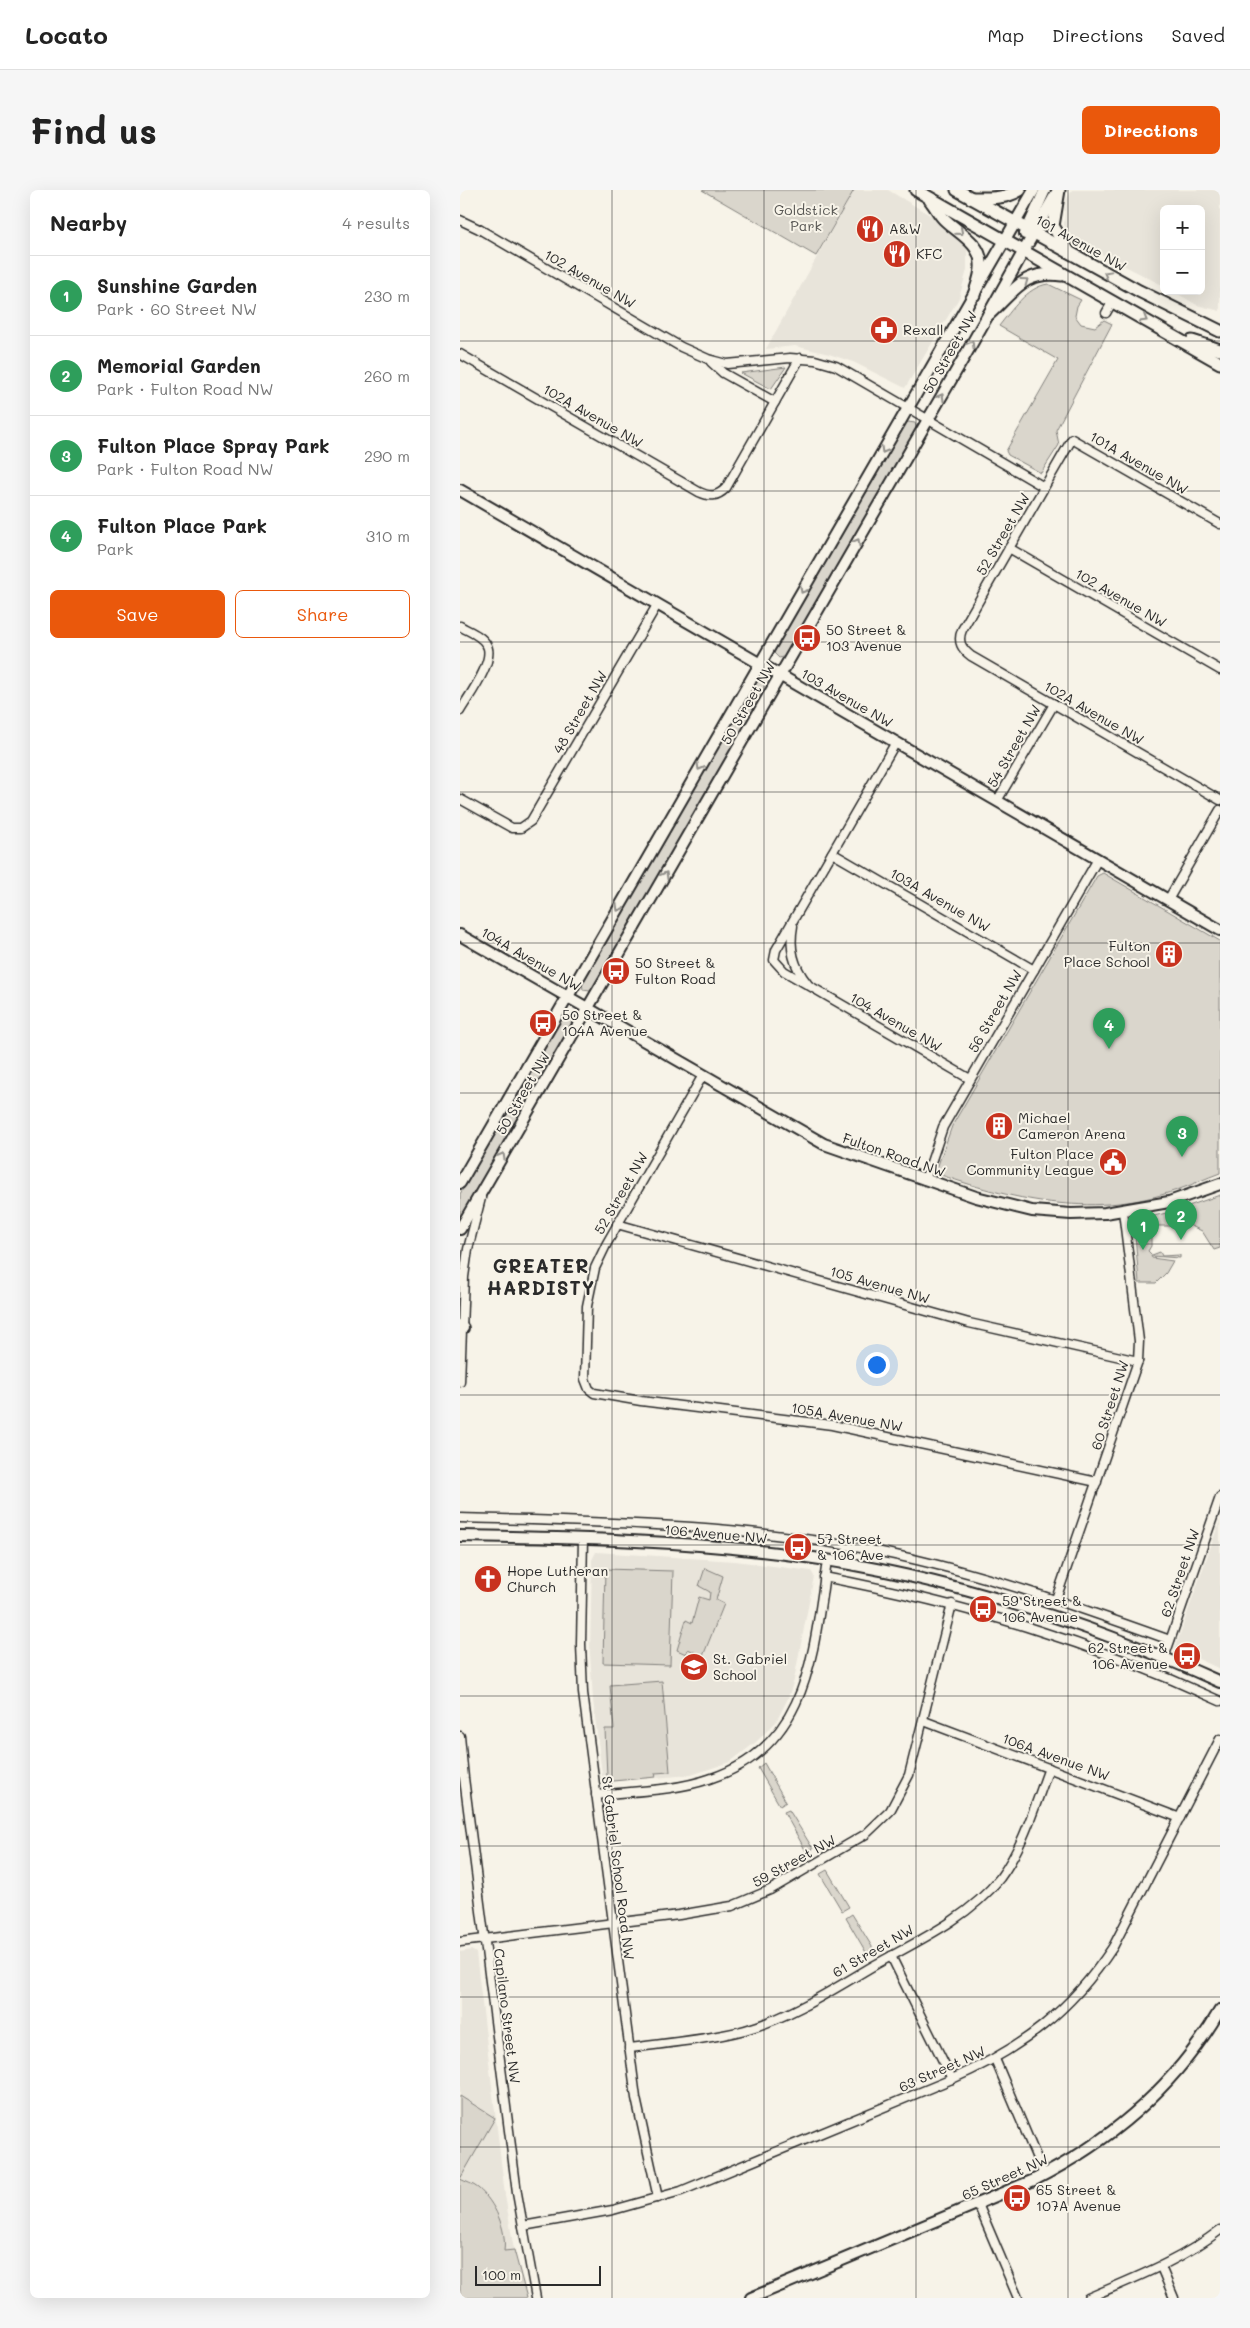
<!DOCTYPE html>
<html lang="en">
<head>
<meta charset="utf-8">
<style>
  :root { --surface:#fff; --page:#f6f6f6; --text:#222; --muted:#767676; --line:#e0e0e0; --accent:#ea580c }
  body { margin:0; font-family:Mali,sans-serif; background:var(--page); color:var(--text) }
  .controls { position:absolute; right:15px; top:15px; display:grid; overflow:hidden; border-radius:8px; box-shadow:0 5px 20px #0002 }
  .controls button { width:45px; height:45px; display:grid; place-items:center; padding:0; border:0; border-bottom:1px solid var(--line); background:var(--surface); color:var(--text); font:25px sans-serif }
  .scale { position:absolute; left:15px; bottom:12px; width:126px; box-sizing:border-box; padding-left:5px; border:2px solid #2b2b2b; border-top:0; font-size:14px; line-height:18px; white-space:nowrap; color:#2b2b2b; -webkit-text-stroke:4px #f7f3e8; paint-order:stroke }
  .you { position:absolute; left:416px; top:1174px; width:18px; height:18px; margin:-12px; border:4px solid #fff; border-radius:50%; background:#1a73e8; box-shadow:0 0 0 8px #1a73e833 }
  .badge { display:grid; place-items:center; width:32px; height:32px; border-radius:50%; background:var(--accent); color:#fff; font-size:16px; font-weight:700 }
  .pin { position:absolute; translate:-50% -41px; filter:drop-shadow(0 1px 2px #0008) }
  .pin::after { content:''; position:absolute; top:26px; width:18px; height:15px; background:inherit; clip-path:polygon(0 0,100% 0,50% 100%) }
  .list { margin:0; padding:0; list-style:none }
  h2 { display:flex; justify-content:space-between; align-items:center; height:65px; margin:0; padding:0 20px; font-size:21px }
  h2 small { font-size:16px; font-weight:400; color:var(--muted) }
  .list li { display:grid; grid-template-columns:32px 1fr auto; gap:15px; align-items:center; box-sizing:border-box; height:80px; padding:0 20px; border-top:1px solid var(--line) }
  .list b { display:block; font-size:19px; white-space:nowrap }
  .list p { margin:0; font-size:16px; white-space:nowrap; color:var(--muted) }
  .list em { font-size:16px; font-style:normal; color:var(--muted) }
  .actions { display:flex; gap:10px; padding:15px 20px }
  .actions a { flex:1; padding:11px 0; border:1px solid var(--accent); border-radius:8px; text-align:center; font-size:18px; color:var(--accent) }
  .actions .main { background:var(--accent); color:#fff }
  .map { position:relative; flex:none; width:760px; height:2108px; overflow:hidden; border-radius:8px }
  header { display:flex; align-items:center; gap:30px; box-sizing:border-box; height:70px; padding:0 25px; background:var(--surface); border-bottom:1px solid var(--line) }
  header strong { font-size:24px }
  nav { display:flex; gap:28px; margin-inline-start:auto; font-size:18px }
  .intro { display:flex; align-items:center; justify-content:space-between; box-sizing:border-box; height:120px; padding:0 30px }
  h1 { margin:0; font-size:35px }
  .button { padding:12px 22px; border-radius:8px; background:var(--accent); color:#fff; font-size:18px; font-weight:700 }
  main { display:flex; gap:30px; padding:0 30px }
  aside { flex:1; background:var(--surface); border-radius:8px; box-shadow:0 5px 20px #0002 }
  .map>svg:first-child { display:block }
  .built { fill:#e8e4da }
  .green { fill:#dad6cc; stroke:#82807c }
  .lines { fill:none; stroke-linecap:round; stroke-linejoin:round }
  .street-casing { stroke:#2b2b2b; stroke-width:11 }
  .secondary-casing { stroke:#2b2b2b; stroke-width:14 }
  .primary-casing { stroke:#2b2b2b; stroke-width:15 }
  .street { stroke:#f7f3e8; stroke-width:8 }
  .secondary { stroke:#f7f3e8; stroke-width:10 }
  .primary { stroke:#f7f3e8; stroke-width:11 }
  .oneway { stroke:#918f8a }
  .grid { fill:none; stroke:#2b2b2b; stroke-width:1; stroke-opacity:0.55 }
  .labels { text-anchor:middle; stroke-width:4; stroke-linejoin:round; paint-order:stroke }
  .park-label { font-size:14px; fill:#575653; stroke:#f7f3e8 }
  .poi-label { font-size:14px; fill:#2b2b2b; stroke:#f7f3e8; text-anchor:start }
  .street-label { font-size:14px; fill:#2b2b2b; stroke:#f7f3e8 }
  .district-label { font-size:19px; font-weight:bold; letter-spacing:1px; fill:#2b2b2b; stroke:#f7f3e8 }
</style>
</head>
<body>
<header>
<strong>Locato</strong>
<nav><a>Map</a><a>Directions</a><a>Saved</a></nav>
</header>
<div class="intro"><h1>Find us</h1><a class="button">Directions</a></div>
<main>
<aside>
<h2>Nearby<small>4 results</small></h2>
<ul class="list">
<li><span class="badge" style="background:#2e9e5b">1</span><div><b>Sunshine Garden</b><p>Park · 60 Street NW</p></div><em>230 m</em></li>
<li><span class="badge" style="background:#2e9e5b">2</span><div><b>Memorial Garden</b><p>Park · Fulton Road NW</p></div><em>260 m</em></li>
<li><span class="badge" style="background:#2e9e5b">3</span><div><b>Fulton Place Spray Park</b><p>Park · Fulton Road NW</p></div><em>290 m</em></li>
<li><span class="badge" style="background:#2e9e5b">4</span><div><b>Fulton Place Park</b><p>Park</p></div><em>310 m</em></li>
</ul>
<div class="actions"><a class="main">Save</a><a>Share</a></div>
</aside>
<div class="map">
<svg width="760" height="2108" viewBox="0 0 760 2108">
  <rect width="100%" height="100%" fill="#f7f3e8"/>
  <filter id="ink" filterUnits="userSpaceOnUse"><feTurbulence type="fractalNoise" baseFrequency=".02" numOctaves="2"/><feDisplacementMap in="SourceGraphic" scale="10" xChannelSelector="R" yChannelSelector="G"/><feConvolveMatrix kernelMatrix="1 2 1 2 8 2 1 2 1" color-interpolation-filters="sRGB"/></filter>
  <g filter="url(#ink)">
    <g class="built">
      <path d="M394,0H428L495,40L507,58V80L499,108L445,198L393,172L369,164L335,156L306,159Z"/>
      <path d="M612,0H760V121L737,115L713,101H741V19H704V96L614,50L604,35L606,10Z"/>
      <path d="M760,1330V1479L715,1458Z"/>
      <path d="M136,1362L275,1371L351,1381L354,1386L334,1490L328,1508L316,1532L296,1552L270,1572L231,1585L143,1592L133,1510L130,1463L132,1370Z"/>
      <path d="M11,1760L16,1763L45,2005L54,2060L4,2067L0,2064V1762Z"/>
    </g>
    <g class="green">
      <path d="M242,0H394L356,66Z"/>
      <path d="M588,94L621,110L617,116L615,126L621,134L635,137L644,130L652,134L596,240L599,255L581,283L548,265L546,261L598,170L539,136C551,121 567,97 588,94Z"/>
      <path d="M326,177L311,199L281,183Z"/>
      <path d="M448,232L455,233L457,240L326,466L319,468L314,463L315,460L445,235Z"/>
      <path d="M300,489L305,491L307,498L133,798L130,801L123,800L122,792L296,492Z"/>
      <path d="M643,683L760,751V983C746,988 732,995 717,1000C636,1028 559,1012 481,985L477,982V978L492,936L637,686Z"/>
      <path d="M105,823L112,825L114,831L0,1027V1004Z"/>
      <path d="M760,1005V1058L754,1060L742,1041L720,1031L717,1020Z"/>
      <path d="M715,1021L718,1033L715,1036H691V1056L688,1061L692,1065L700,1062L702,1066L720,1065V1068L691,1066L692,1068L713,1071L706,1083L696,1093H679L674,1032L676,1030Z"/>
      <path d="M245,1378L263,1386L256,1410L264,1414L243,1466L228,1459L226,1464L217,1460L226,1430L232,1433L239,1407L249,1410L250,1402L239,1396Z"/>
      <path d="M145,1379L213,1381L210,1475L143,1473Z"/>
      <path d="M202,1491L210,1582L195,1583L196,1587L153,1591L147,1586L145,1539H154L150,1495Z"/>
      <path d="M304,1573L326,1612L320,1616L298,1578Z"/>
      <path d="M329,1620L353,1659L347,1663L324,1622Z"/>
      <path d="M367,1680L389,1717L382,1721L360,1684Z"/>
      <path d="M392,1724L414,1760L407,1764L386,1728Z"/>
      <path d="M0,1906L35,1928L0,1989C6,1992 13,1994 18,1998C35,2012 47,2040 44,2061L54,2060L67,2108H0Z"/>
    </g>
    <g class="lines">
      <defs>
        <g id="street">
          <path d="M0,30L19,39L221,157L248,169L267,174L330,168L355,170L376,176L584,297"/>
          <path d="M646,123L653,111"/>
          <path d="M0,164L239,302C250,307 257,307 266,298L340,168"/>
          <path d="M251,172L263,183L315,212"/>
          <path d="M760,334L612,249L502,440C497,452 502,459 511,466L760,610"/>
          <path d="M549,358L760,480"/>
          <path d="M0,436C8,441 21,445 26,454C37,469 8,507 0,521"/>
          <path d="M436,552L316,760L314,770L324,781L510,889"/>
          <path d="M0,609L52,638H61L71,631L197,415"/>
          <path d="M537,611L594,514"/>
          <path d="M372,663L574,780"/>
          <path d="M708,710L760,620"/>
          <path d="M333,736C329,757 333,776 347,793"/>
          <path d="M243,885L147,1053L135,1078L127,1116L125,1189L129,1199L134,1203L181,1211L372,1235L637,1292"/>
          <path d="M465,990L483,937L638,669"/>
          <path d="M157,1034L509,1133L678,1171"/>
          <path d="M0,1192L4,1087L8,1059L21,1008"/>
          <path d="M0,1328C141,1332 282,1333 421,1362C520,1382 615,1416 710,1450"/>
          <path d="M123,1348L121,1454L123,1503L176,1908L198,2008"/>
          <path d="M364,1387C505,1414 630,1451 760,1511"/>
          <path d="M596,1409L678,1171L679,1151L663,1021"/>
          <path d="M704,1468L760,1307"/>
          <path d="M464,1531L720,1628"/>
          <path d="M0,1546L4,1588L57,2003L76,2108"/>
          <path d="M136,1605C173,1601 214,1601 249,1589C351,1556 353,1460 367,1371"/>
          <path d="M0,1752L219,1725L272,1716L310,1700L406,1644L430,1621L449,1585L492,1414"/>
          <path d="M431,1766L492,1889"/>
          <path d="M169,1858C207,1853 247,1850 285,1840C331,1827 372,1800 413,1776C456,1752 509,1728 540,1688C564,1655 575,1615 589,1578"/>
          <path d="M535,1869L584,1985"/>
          <path d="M518,2014L558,2108"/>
          <path d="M63,2036L153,2020L221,2001L492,1889C561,1859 611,1821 653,1757L760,1549"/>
          <path d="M701,2077L714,2108"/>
          <path d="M628,2108C674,2088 720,2071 760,2040"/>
        </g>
        <g id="secondary">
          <path d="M565,44L585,0"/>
          <path d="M0,300L760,740"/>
          <path d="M0,745L364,954L516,1007L572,1021L611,1024L645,1023L709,1012L760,994"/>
          <path d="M0,993L574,0"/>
          <path d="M0,1039L510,157L598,0"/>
          <path d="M0,1135L3,1138"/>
          <path d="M0,1346C111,1348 222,1350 333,1365C480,1385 625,1431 760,1492"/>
          <path d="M291,2108L574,1990C651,1951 716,1895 760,1820"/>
        </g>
        <g id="primary">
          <path d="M456,0L760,173"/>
          <path d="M497,0L679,101L760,141"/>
          <path d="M599,0L593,36L609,62"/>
          <path d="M511,8C529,8 545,9 560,0"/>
          <path d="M470,10C475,16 479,24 484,29C497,42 521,53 521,74C522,84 517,95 514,105"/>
          <path d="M529,124C555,100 564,80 602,85"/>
          <path d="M732,151L760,160"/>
        </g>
      </defs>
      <use href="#street" class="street-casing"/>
      <use href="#secondary" class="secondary-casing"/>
      <use href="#primary" class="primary-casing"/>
      <use href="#street" class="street"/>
      <use href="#secondary" class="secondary"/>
      <use href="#primary" class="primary"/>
    </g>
    <defs><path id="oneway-chevron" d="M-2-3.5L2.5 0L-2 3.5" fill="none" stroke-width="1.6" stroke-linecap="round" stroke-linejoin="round" transform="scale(1.25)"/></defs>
    <g class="oneway">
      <use href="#oneway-chevron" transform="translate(500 42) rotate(41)"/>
      <use href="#oneway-chevron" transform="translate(647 84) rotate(-151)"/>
      <use href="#oneway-chevron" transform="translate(565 91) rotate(-36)"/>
      <use href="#oneway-chevron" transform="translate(684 129) rotate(30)"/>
      <use href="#oneway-chevron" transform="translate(511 154) rotate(-60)"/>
      <use href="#oneway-chevron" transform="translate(481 207) rotate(-60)"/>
      <use href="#oneway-chevron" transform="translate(424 260) rotate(120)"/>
      <use href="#oneway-chevron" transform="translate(397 352) rotate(-60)"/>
      <use href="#oneway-chevron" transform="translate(343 400) rotate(120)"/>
      <use href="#oneway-chevron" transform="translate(240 577) rotate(120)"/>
      <use href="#oneway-chevron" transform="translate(205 685) rotate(-60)"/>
      <use href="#oneway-chevron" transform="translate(159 718) rotate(120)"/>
      <use href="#oneway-chevron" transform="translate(42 966) rotate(-60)"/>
    </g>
  </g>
  <path class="grid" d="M152,0V2108M304,0V2108M456,0V2108M608,0V2108M0,151H760M0,301H760M0,452H760M0,602H760M0,753H760M0,903H760M0,1054H760M0,1205H760M0,1355H760M0,1506H760M0,1656H760M0,1807H760M0,1957H760"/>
  <defs>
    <symbol id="restaurant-disc" viewBox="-11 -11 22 22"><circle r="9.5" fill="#c8321e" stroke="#f7f3e8"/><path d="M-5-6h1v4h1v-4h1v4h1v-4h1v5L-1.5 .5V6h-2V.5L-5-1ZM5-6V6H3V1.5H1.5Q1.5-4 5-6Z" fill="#fff"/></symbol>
    <symbol id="pharmacy-disc" viewBox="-11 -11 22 22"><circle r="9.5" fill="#c8321e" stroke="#f7f3e8"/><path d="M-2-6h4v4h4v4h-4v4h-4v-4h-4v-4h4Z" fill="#fff"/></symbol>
    <symbol id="bus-disc" viewBox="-11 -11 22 22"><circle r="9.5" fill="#c8321e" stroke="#f7f3e8"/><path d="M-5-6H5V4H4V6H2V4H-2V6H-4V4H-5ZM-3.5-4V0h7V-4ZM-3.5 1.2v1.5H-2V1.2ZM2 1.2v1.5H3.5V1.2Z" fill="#fff"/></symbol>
    <symbol id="building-disc" viewBox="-11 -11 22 22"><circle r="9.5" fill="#c8321e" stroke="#f7f3e8"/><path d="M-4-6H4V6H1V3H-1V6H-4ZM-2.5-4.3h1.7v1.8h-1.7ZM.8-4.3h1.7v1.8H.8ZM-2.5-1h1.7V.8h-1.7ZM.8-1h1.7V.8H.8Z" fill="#fff"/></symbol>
    <symbol id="civic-disc" viewBox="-11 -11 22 22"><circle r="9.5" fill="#c8321e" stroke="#f7f3e8"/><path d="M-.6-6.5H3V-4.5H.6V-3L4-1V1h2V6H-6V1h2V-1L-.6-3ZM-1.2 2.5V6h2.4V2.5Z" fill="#fff"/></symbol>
    <symbol id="church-disc" viewBox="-11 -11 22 22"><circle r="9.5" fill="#c8321e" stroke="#f7f3e8"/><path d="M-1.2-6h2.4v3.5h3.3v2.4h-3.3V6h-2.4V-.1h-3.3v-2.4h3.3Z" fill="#fff"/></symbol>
    <symbol id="school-disc" viewBox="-11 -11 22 22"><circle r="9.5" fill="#c8321e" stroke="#f7f3e8"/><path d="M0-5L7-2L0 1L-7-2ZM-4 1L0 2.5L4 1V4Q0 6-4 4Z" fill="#fff"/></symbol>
  </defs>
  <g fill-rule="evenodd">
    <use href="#restaurant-disc" x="394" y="23" width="32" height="32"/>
    <use href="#restaurant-disc" x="421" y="48" width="32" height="32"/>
    <use href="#pharmacy-disc" x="408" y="124" width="32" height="32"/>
    <use href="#bus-disc" x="331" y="432" width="32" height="32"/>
    <use href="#building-disc" x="693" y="748" width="32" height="32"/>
    <use href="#bus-disc" x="140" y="765" width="32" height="32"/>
    <use href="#bus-disc" x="67" y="817" width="32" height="32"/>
    <use href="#building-disc" x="523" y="920" width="32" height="32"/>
    <use href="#civic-disc" x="637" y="956" width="32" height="32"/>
    <use href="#bus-disc" x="322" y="1341" width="32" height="32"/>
    <use href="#church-disc" x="12" y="1373" width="32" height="32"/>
    <use href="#bus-disc" x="507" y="1403" width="32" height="32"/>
    <use href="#bus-disc" x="711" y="1450" width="32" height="32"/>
    <use href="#school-disc" x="218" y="1461" width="32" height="32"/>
    <use href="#bus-disc" x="541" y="1992" width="32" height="32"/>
  </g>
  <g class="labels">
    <g class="park-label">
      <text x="346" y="25">Goldstick<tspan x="346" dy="16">Park</tspan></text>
    </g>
    <g class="poi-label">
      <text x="429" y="44">A&amp;W</text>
      <text x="456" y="69">KFC</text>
      <text x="443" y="145">Rexall</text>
      <text x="366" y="445">50 Street &amp;<tspan x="366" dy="16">103 Avenue</tspan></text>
      <text x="690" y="761" text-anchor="end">Fulton<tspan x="690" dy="16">Place School</tspan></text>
      <text x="175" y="778">50 Street &amp;<tspan x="175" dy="16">Fulton Road</tspan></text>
      <text x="102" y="830">50 Street &amp;<tspan x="102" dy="16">104A Avenue</tspan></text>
      <text x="558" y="933">Michael<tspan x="558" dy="16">Cameron Arena</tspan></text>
      <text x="634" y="969" text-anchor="end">Fulton Place<tspan x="634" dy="16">Community League</tspan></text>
      <text x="357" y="1354">57 Street<tspan x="357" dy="16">&amp; 106 Ave</tspan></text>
      <text x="47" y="1386">Hope Lutheran<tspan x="47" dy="16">Church</tspan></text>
      <text x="542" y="1416">59 Street &amp;<tspan x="542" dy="16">106 Avenue</tspan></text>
      <text x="708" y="1463" text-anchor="end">62 Street &amp;<tspan x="708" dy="16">106 Avenue</tspan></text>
      <text x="253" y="1474">St. Gabriel<tspan x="253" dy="16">School</tspan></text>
      <text x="576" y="2005">65 Street &amp;<tspan x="576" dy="16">107A Avenue</tspan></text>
    </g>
    <g class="street-label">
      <text transform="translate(621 53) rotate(29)" y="5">101 Avenue NW</text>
      <text transform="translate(130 89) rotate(30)" y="5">102 Avenue NW</text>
      <text transform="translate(490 162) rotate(-60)" y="5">50 Street NW</text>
      <text transform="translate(133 226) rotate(30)" y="5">102A Avenue NW</text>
      <text transform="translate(679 273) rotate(30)" y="5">101A Avenue NW</text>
      <text transform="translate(543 344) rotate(-60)" y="5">52 Street NW</text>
      <text transform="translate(661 408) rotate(30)" y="5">102 Avenue NW</text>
      <text transform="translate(387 508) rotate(30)" y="5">103 Avenue NW</text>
      <text transform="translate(288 513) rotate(-60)" y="5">50 Street NW</text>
      <text transform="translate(120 522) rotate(-60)" y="5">48 Street NW</text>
      <text transform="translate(634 523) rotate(30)" y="5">102A Avenue NW</text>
      <text transform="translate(554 556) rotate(-60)" y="5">54 Street NW</text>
      <text transform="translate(480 710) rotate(30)" y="5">103A Avenue NW</text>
      <text transform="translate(71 769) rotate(30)" y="5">104A Avenue NW</text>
      <text transform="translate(535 821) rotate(-60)" y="5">56 Street NW</text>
      <text transform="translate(436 832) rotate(30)" y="5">104 Avenue NW</text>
      <text transform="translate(63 903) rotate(-60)" y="5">50 Street NW</text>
      <text transform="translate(434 965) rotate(19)" y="5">Fulton Road NW</text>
      <text transform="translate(161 1003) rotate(-60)" y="5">52 Street NW</text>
      <text transform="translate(420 1095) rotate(16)" y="5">105 Avenue NW</text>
      <text transform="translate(650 1215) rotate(-72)" y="5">60 Street NW</text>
      <text transform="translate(387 1227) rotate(10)" y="5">105A Avenue NW</text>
      <text transform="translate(256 1344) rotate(5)" y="5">106 Avenue NW</text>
      <text transform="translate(720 1383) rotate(-71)" y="5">62 Street NW</text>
      <text transform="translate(596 1567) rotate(20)" y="5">106A Avenue NW</text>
      <text transform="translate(334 1671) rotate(-29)" y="5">59 Street NW</text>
      <text transform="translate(158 1678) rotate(83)" y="5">St Gabriel School Road NW</text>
      <text transform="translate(413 1761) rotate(-30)" y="5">61 Street NW</text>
      <text transform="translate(47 1826) rotate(83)" y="5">Capilano Street NW</text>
      <text transform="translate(482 1879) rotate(-24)" y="5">63 Street NW</text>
      <text transform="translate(545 1987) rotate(-24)" y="5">65 Street NW</text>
    </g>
    <g class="district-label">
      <text x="81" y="1083">GREATER<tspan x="81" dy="22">HARDISTY</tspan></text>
    </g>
  </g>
</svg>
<div class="controls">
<button>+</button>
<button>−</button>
</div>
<div class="scale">100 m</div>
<div class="you"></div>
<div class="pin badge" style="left:683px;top:1060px;background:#2e9e5b">1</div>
<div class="pin badge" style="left:721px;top:1050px;background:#2e9e5b">2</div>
<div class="pin badge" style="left:722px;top:967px;background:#2e9e5b">3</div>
<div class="pin badge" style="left:649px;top:859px;background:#2e9e5b">4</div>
</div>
</main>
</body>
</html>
